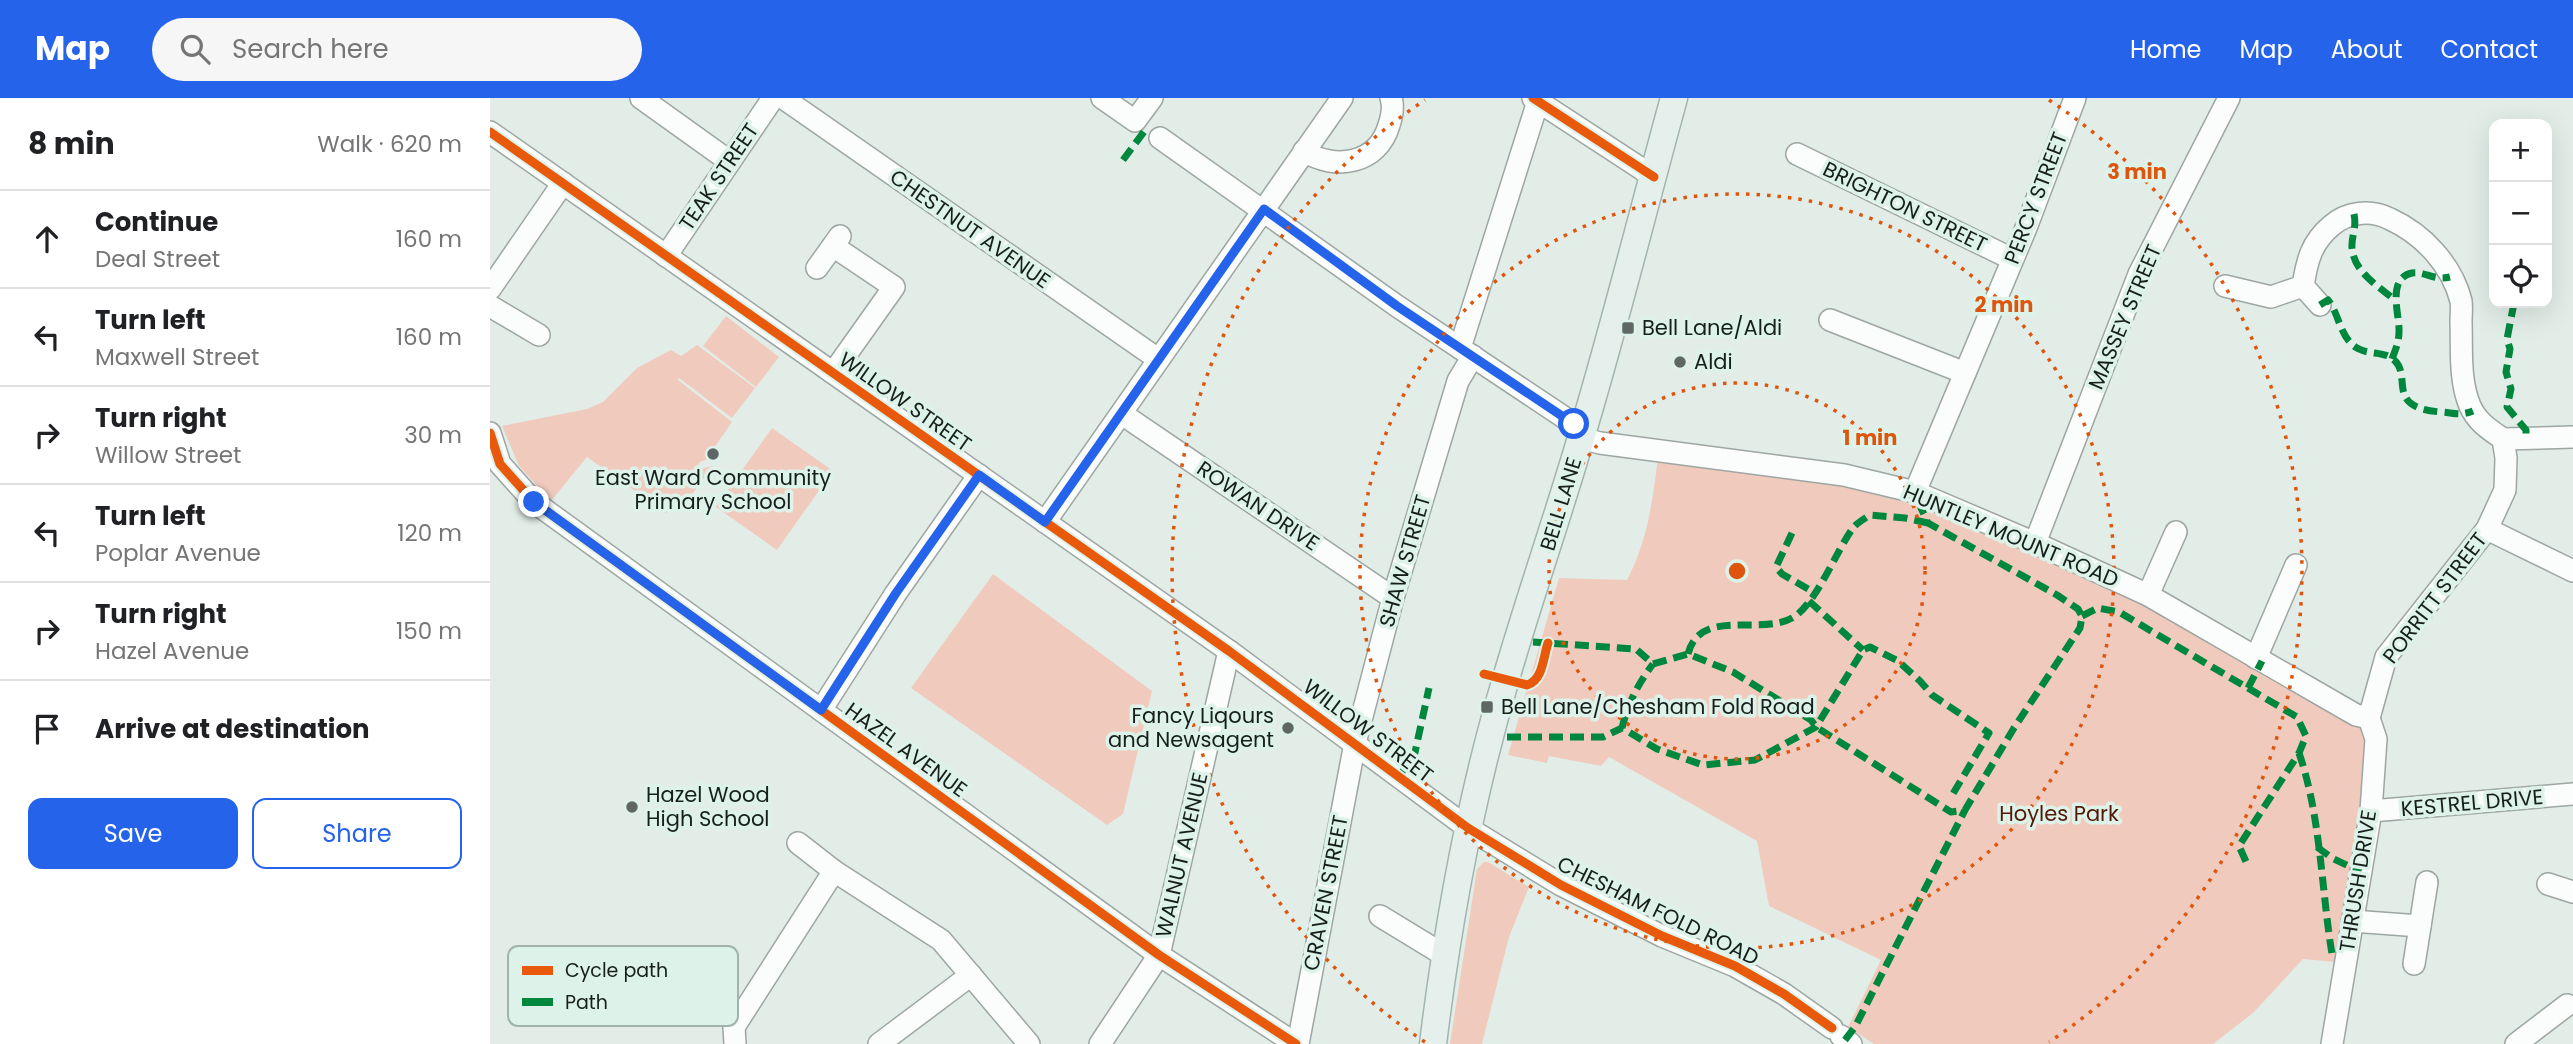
<!DOCTYPE html>
<html lang="en">
<head>
<meta charset="utf-8">
<style>
  :root { --surface:#fff; --page:#f6f6f6; --text:#202124; --muted:#757577; --line:#e0e0e0; --accent:#2563eb }
  body { margin:0; font-family:Poppins,sans-serif; background:var(--page); color:var(--text) }
  .controls { position:absolute; right:21px; top:21px; display:grid; overflow:hidden; border-radius:14px; box-shadow:0 7px 28px #0002 }
  .controls button { width:63px; height:63px; display:grid; place-items:center; padding:0; border:0; border-bottom:2px solid var(--line); background:var(--surface); color:var(--text); font:35px sans-serif }
  .stop { position:absolute; width:21px; height:21px; margin:-16px; border:5px solid #2563eb; border-radius:50%; background:#fff }
  .stop.end { background:#2563eb; border-color:#fff; box-shadow:0 2px 7px #0008 }
  .list { margin:0; padding:0; list-style:none }
  h2 { display:flex; justify-content:space-between; align-items:center; height:91px; margin:0; padding:0 28px; font-size:30px }
  h2 small { font-size:23px; font-weight:400; color:var(--muted) }
  .list li { display:grid; grid-template-columns:46px 1fr auto; gap:21px; align-items:center; box-sizing:border-box; height:98px; padding:0 28px; border-top:2px solid var(--line) }
  .list b { display:block; font-size:26px; white-space:nowrap }
  .list p { margin:0; font-size:23px; white-space:nowrap; color:var(--muted) }
  .list em { font-size:23px; font-style:normal; color:var(--muted) }
  .actions { display:flex; gap:14px; padding:21px 28px }
  .actions a { flex:1; padding:16px 0; border:2px solid var(--accent); border-radius:14px; text-align:center; font-size:24px; color:var(--accent) }
  .actions .main { background:var(--accent); color:#fff }
  .icon { flex:none; width:38px; height:38px; fill:none; stroke:currentColor; stroke-width:2; stroke-linecap:round; stroke-linejoin:round }
  .map { position:relative; flex:none; width:2083px; height:946px; overflow:hidden }
  header { display:flex; align-items:center; gap:42px; box-sizing:border-box; height:98px; padding:0 35px; background:var(--accent); color:#fff }
  header strong { font-size:33px }
  nav { display:flex; gap:38px; margin-inline-start:auto; font-size:24px }
  .search { width:490px; height:63px; background:var(--page); display:flex; align-items:center; gap:18px; box-sizing:border-box; padding:0 24px; border-radius:38px; color:var(--muted); font-size:26px }
  main { display:flex }
  aside { flex:1; background:var(--surface) }
  .map>svg:first-child { display:block }
  .green { fill:#f0cbbd }
  .lines { fill:none; stroke-linecap:round; stroke-linejoin:round }
  .minor-casing { stroke:#9da6a2; stroke-width:24 }
  .major-casing { stroke:#a1b5ae; stroke-width:29 }
  .minor { stroke:#fbfcfc; stroke-width:21 }
  .major { stroke:#e5f0ec; stroke-width:26 }
  .quiet { stroke:#00873e; stroke-width:7; stroke-dasharray:14 7; stroke-linecap:butt }
  .cycleway-casing { stroke:#ddf2e9; stroke-width:13 }
  .cycleway { stroke:#e8590c; stroke-width:9 }
  .route { stroke:#2563eb; stroke-width:9 }
  .ring { fill:none; stroke:#de560d; stroke-width:3.5; stroke-dasharray:3.5 7 }
  .poi-dot { fill:#5e6763; stroke:#ddf2e9; stroke-width:2.5 }
  .labels { text-anchor:middle; stroke-width:7; stroke-linejoin:round; paint-order:stroke }
  .street-label { font-size:21px; fill:#171f1c; stroke:#ddf2e9 }
  .poi-label { font-size:21px; fill:#171f1c; stroke:#ddf2e9; text-anchor:start }
  .park-label { font-size:21px; fill:#521906; stroke:#ddf2e9 }
  .key { fill:#ddf2e9; stroke:#a2b3ac; stroke-width:2 }
  .key-label { font-size:19px; fill:#171f1c }
  .centre { fill:#de560d; stroke:#ddf2e9; stroke-width:3.5 }
  .ring-label { font-size:21px; text-anchor:middle; font-weight:bold; fill:#de560d; stroke:#ddf2e9; stroke-width:7; stroke-linejoin:round; paint-order:stroke }
</style>
</head>
<body>
<header>
<strong>Map</strong>
<div class="search"><svg class="icon" aria-label="search" viewBox="0 0 24 24"><circle cx="10" cy="10" r="6"/><path d="M15 15l6 6"/></svg>Search here</div>
<nav><a>Home</a><a>Map</a><a>About</a><a>Contact</a></nav>
</header>
<main>
<aside>
<h2>8 min<small>Walk · 620 m</small></h2>
<ul class="list">
<li><svg class="icon" aria-label="ahead" viewBox="0 0 24 24"><path d="M12 20V5M6 11l6-6 6 6"/></svg><div><b>Continue</b><p>Deal Street</p></div><em>160 m</em></li>
<li><svg class="icon" aria-label="left" viewBox="0 0 24 24"><path d="M17 20v-9H6M10 6l-5 5 5 5"/></svg><div><b>Turn left</b><p>Maxwell Street</p></div><em>160 m</em></li>
<li><svg class="icon" aria-label="right" viewBox="0 0 24 24"><path d="M7 20v-9h11M14 6l5 5-5 5"/></svg><div><b>Turn right</b><p>Willow Street</p></div><em>30 m</em></li>
<li><svg class="icon" aria-label="left" viewBox="0 0 24 24"><path d="M17 20v-9H6M10 6l-5 5 5 5"/></svg><div><b>Turn left</b><p>Poplar Avenue</p></div><em>120 m</em></li>
<li><svg class="icon" aria-label="right" viewBox="0 0 24 24"><path d="M7 20v-9h11M14 6l5 5-5 5"/></svg><div><b>Turn right</b><p>Hazel Avenue</p></div><em>150 m</em></li>
<li><svg class="icon" aria-label="arrive" viewBox="0 0 24 24"><path d="M6 21V4h12l-3 4 3 4H6"/></svg><div><b>Arrive at destination</b></div></li>
</ul>
<div class="actions"><a class="main">Save</a><a>Share</a></div>
</aside>
<div class="map">
<svg width="2083" height="946" viewBox="0 0 2083 946">
  <rect width="100%" height="100%" fill="#e2ede8"/>
  <g class="green">
    <path d="M236,218L289,259L266,289L213,248Z"/>
    <path d="M207,247L265,290L242,320L189,280L188,282L242,324L222,353L227,358L210,364L205,372L223,368L201,398L176,415L97,359L61,403L29,368L12,328L97,311L113,304L147,270L181,252L191,258Z"/>
    <path d="M282,330L343,373L287,452L226,409Z"/>
    <path d="M1168,360L1354,377L1545,445L1879,620L1886,641L1855,865L1813,861L1763,915L1723,946H1384L1358,929L1391,862L1279,808L1267,743L1119,659L1111,668L1059,658L1057,665L1018,657L1069,480L1137,482C1158,442 1162,404 1168,360Z"/>
    <path d="M503,476L662,593L633,716L617,727L421,590Z"/>
    <path d="M994,764H998L1039,789L1019,839L992,946H960L987,771Z"/>
  </g>
  <g class="lines">
    <defs>
      <g id="minor">
        <path d="M151,0L239,63"/>
        <path d="M293,0L668,261"/>
        <path d="M612,0L645,23L662,0"/>
        <path d="M1043,0L1164,79"/>
        <path d="M0,34L739,553L978,730L1071,787L1172,838L1245,868L1294,896L1342,930"/>
        <path d="M670,40L907,208L1084,326L1095,329"/>
        <path d="M814,53C845,73 888,66 899,27C902,18 904,9 901,0"/>
        <path d="M1307,56L1522,161"/>
        <path d="M343,148L404,189L343,275"/>
        <path d="M176,158L283,0"/>
        <path d="M327,170L350,138"/>
        <path d="M1735,188L1781,199L1813,188"/>
        <path d="M0,191L73,85"/>
        <path d="M1830,207L1813,188C1817,163 1821,145 1841,128C1857,114 1880,111 1900,121C1933,136 1962,167 1971,203C1972,209 1971,217 1971,224C1972,251 1969,282 1980,308C1987,324 2000,332 2013,341"/>
        <path d="M0,208L49,237"/>
        <path d="M1340,222L1475,275"/>
        <path d="M970,250L1049,0"/>
        <path d="M632,316L903,500"/>
        <path d="M0,335L10,366L44,404L669,857L806,946"/>
        <path d="M1091,340L1110,345L1354,377L1425,394L1545,445L1658,497L1866,617L1879,620"/>
        <path d="M2013,341L2083,339"/>
        <path d="M1425,394L1536,130L1585,0"/>
        <path d="M555,424L852,0"/>
        <path d="M1997,431L2083,473"/>
        <path d="M1545,445L1649,176L1739,0"/>
        <path d="M1658,497L1686,434"/>
        <path d="M1766,560L1806,467"/>
        <path d="M331,612L406,495L489,377"/>
        <path d="M1879,620L1896,559L1997,431L2015,392L2016,360L2013,341"/>
        <path d="M1881,713L2083,696"/>
        <path d="M308,745L344,773L451,842L539,946"/>
        <path d="M2058,786L2083,794"/>
        <path d="M890,818L954,857"/>
        <path d="M1862,823L1930,828"/>
        <path d="M1924,866L1937,784"/>
        <path d="M1351,938L1361,946"/>
        <path d="M245,946L244,929L344,773"/>
        <path d="M389,946L481,877"/>
        <path d="M610,946L669,857L739,553"/>
        <path d="M808,946L865,645L903,500L968,283L983,258"/>
        <path d="M1842,946L1881,713L1886,641L1879,620"/>
        <path d="M2026,946L2077,907"/>
      </g>
      <path id="major" d="M943,946C958,824 980,702 1015,584C1040,497 1070,413 1095,326C1127,218 1154,109 1184,0"/>
    </defs>
    <use href="#minor" class="minor-casing"/>
    <use href="#major" class="major-casing"/>
    <use href="#minor" class="minor"/>
    <use href="#major" class="major"/>
    <g class="quiet">
      <path d="M633,62L656,31"/>
      <path d="M1864,116C1867,131 1861,138 1862,150C1864,174 1888,188 1905,202"/>
      <path d="M2024,205L2017,241L2020,251L2016,274L2021,291L2017,309L2036,332V340"/>
      <path d="M1830,207L1838,202C1850,217 1850,242 1869,251C1878,256 1891,254 1900,259C1927,275 1890,310 1952,314C1964,315 1971,318 1983,313"/>
      <path d="M1902,261C1905,253 1909,244 1909,234C1910,218 1896,180 1922,175C1935,173 1943,183 1960,179"/>
      <path d="M1302,435L1286,469L1292,476L1325,495"/>
      <path d="M1319,503L1373,552"/>
      <path d="M1592,518L1608,510L1629,514L1807,619L1816,638L1809,655L1749,748L1758,768"/>
      <path d="M1043,544L1146,551L1163,566L1198,556L1243,574L1321,622L1326,629L1461,714L1475,712L1524,630L1590,530L1592,518L1588,511L1567,497L1438,425L1431,410L1430,396"/>
      <path d="M1198,556C1210,509 1270,538 1302,520C1326,507 1346,453 1363,430C1367,425 1374,421 1380,417L1415,420L1438,425"/>
      <path d="M1758,590L1772,563"/>
      <path d="M1132,630C1138,605 1148,586 1163,566"/>
      <path d="M1017,639H1113L1132,630L1167,651L1213,667L1265,662L1326,629L1373,552L1380,549L1408,563L1430,583L1442,597L1499,635L1461,699"/>
      <path d="M1809,655C1831,719 1831,789 1842,856"/>
      <path d="M909,678L924,659L939,590"/>
      <path d="M1827,749L1842,760L1871,774"/>
      <path d="M1355,942L1365,929L1475,712"/>
    </g>
    <defs>
      <g id="cycleway">
        <path d="M1043,0L1164,79"/>
        <path d="M0,34L739,553L978,730L1071,787L1172,838L1245,868L1294,896L1342,930"/>
        <path d="M0,335L10,366L44,404L669,857L806,946"/>
        <path d="M994,576L1037,587C1053,582 1053,560 1058,545"/>
      </g>
    </defs>
    <use href="#cycleway" class="cycleway-casing"/>
    <use href="#cycleway" class="cycleway"/>
  </g>
  <g class="lines">
    <path class="route" d="M44,404L331,612L406,495L489,377L555,424L774,111L907,208L1084,326"/>
  </g>
  <g class="ring">
    <circle cx="1247" cy="473" r="188"/>
    <circle cx="1247" cy="473" r="377"/>
    <path d="M935 944A565 565 0 0 1 935 2M1559 2A565 565 0 0 1 1559 944"/>
  </g>
  <g class="poi-dot">
    <rect x="1131" y="223" width="14" height="14" rx="3.5"/>
    <circle cx="1190" cy="264" r="7"/>
    <circle cx="223" cy="356" r="7"/>
    <rect x="990" y="602" width="14" height="14" rx="3.5"/>
    <circle cx="798" cy="630" r="7"/>
    <circle cx="142" cy="709" r="7"/>
  </g>
  <g class="labels">
    <g class="street-label">
      <text transform="translate(229 79) rotate(-56)" y="7">TEAK STREET</text>
      <text transform="translate(1546 100) rotate(-69)" y="7">PERCY STREET</text>
      <text transform="translate(1415 109) rotate(26)" y="7">BRIGHTON STREET</text>
      <text transform="translate(480 131) rotate(35)" y="7">CHESTNUT AVENUE</text>
      <text transform="translate(1635 219) rotate(-67)" y="7">MASSEY STREET</text>
      <text transform="translate(415 304) rotate(35)" y="7">WILLOW STREET</text>
      <text transform="translate(1071 406) rotate(-73)" y="7">BELL LANE</text>
      <text transform="translate(768 408) rotate(34)" y="7">ROWAN DRIVE</text>
      <text transform="translate(1521 438) rotate(23)" y="7">HUNTLEY MOUNT ROAD</text>
      <text transform="translate(915 463) rotate(-74)" y="7">SHAW STREET</text>
      <text transform="translate(1945 500) rotate(-53)" y="7">PORRITT STREET</text>
      <text transform="translate(878 633) rotate(37)" y="7">WILLOW STREET</text>
      <text transform="translate(416 652) rotate(36)" y="7">HAZEL AVENUE</text>
      <text transform="translate(1982 705) rotate(-5)" y="7">KESTREL DRIVE</text>
      <text transform="translate(692 757) rotate(-77)" y="7">WALNUT AVENUE</text>
      <text transform="translate(1868 783) rotate(-81)" y="7">THRUSH DRIVE</text>
      <text transform="translate(836 795) rotate(-79)" y="7">CRAVEN STREET</text>
      <text transform="translate(1168 813) rotate(26)" y="7">CHESHAM FOLD ROAD</text>
    </g>
    <g class="poi-label">
      <text x="1152" y="237">Bell Lane/Aldi</text>
      <text x="1204" y="271">Aldi</text>
      <text x="223" y="387" text-anchor="middle">East Ward Community<tspan x="223" dy="24">Primary School</tspan></text>
      <text x="1011" y="616">Bell Lane/Chesham Fold Road</text>
      <text x="784" y="625" text-anchor="end">Fancy Liqours<tspan x="784" dy="24">and Newsagent</tspan></text>
      <text x="156" y="704">Hazel Wood<tspan x="156" dy="24">High School</tspan></text>
    </g>
    <g class="park-label">
      <text x="1569" y="723">Hoyles Park</text>
    </g>
  </g>
  <rect x="18" y="848" width="230" height="80" rx="10" class="key"/>
  <rect x="32" y="868" width="31" height="9" fill="#e8590c"/>
  <rect x="32" y="900" width="31" height="8" fill="#00873e"/>
  <g class="key-label">
    <text x="75" y="879">Cycle path</text>
    <text x="75" y="911">Path</text>
  </g>
  <circle cx="1247" cy="473" r="10" class="centre"/>
  <g class="ring-label">
    <text x="1647" y="81">3 min</text>
    <text x="1514" y="214">2 min</text>
    <text x="1380" y="347">1 min</text>
  </g>
</svg>
<div class="controls">
<button>+</button>
<button>−</button>
<button><svg class="icon" aria-label="locate" viewBox="0 0 24 24"><circle cx="12" cy="12" r="6"/><path d="M12 2v4M12 18v4M2 12h4M18 12h4"/></svg></button>
</div>
<div class="stop" style="left:1084px;top:326px"></div>
<div class="stop end" style="left:44px;top:404px"></div>
</div>
</main>
</body>
</html>
